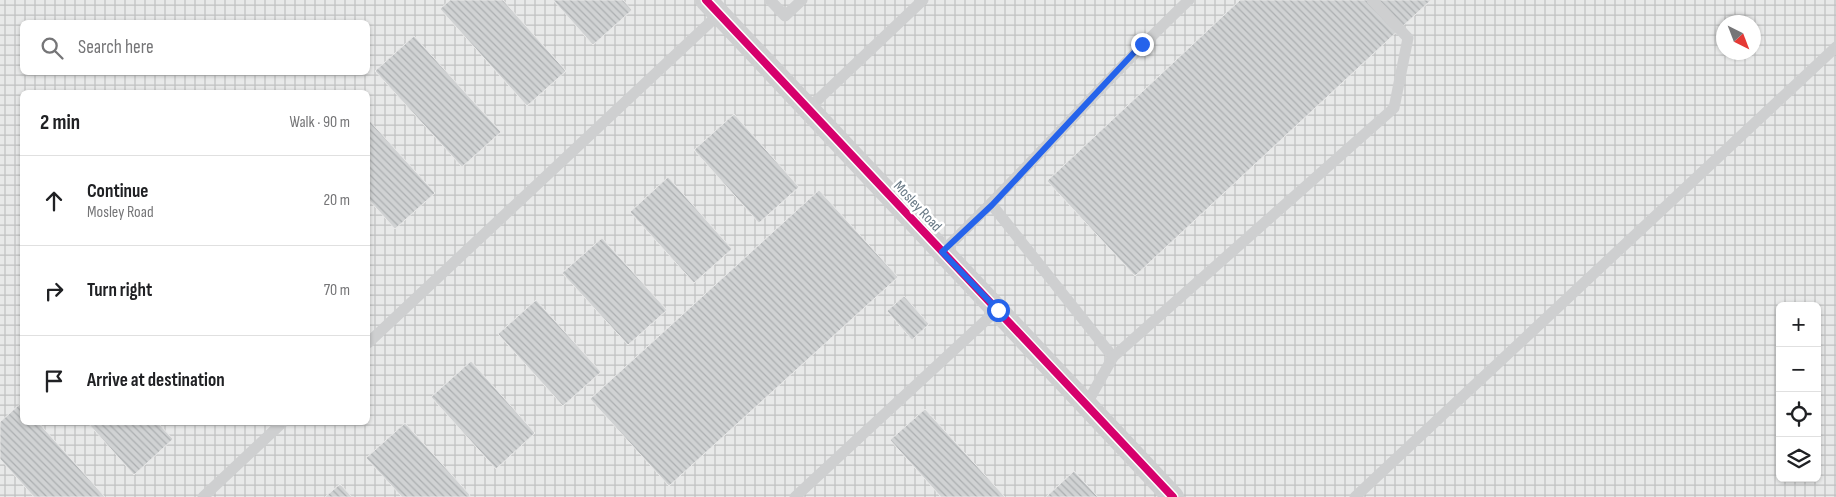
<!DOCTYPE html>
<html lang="en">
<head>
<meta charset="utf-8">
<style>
  :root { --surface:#fff; --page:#f2f2f2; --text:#202124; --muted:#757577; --line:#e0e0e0 }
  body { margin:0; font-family:"Sofia Sans Condensed",sans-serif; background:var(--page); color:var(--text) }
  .controls { position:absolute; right:15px; bottom:15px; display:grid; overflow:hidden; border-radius:8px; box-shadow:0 1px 4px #0004 }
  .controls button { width:45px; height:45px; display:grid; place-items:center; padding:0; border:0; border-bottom:1px solid var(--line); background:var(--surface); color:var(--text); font:25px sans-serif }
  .compass { position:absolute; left:1716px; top:15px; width:45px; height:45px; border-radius:50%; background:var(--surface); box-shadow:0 1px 4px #0004; rotate:138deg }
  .stop { position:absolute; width:15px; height:15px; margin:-11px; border:4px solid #2563eb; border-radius:50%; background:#fff }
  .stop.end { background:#2563eb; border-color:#fff; box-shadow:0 1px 5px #0008 }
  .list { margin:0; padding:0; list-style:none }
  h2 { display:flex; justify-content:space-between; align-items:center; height:65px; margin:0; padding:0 20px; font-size:21px }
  h2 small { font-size:16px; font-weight:400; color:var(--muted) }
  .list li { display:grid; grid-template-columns:32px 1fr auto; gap:15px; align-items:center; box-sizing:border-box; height:90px; padding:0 20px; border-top:1px solid var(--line) }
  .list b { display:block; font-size:19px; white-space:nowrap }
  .list p { margin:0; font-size:16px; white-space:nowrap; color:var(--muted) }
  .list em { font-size:16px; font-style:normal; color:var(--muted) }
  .icon { flex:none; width:28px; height:28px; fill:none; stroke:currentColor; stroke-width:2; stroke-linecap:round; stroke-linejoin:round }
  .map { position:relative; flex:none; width:1836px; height:497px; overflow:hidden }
  .search { position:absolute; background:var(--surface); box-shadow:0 1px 4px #0004; left:20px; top:20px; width:350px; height:55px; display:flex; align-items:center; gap:12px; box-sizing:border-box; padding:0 18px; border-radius:8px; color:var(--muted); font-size:19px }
  .panel { position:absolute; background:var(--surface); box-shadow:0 1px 4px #0004; left:20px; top:90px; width:350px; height:335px; border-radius:8px }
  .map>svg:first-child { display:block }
  .industrial { fill:url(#industrial-grid); fill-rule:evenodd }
  .building { fill:url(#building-back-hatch); stroke:#e8e8e8 }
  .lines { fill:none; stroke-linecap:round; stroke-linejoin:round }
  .service { stroke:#cecfd0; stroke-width:11 }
  .minor { stroke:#cecfd0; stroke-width:22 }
  .cycleway-casing { stroke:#fff; stroke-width:11 }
  .cycleway { stroke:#d6006c; stroke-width:8 }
  .route { stroke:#2563eb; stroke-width:6 }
  .labels { text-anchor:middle; stroke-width:5; stroke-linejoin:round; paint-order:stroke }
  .street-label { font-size:15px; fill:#657683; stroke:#fff }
</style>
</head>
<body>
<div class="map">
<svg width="1836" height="497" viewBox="0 0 1836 497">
  <defs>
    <pattern id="industrial-grid" width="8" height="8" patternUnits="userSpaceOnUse" patternTransform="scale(1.25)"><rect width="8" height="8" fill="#e8e9e9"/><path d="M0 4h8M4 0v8" fill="none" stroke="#c0c1c2"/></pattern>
    <pattern id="building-back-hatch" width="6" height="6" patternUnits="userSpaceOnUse" patternTransform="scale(1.25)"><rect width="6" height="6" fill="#d0d2d3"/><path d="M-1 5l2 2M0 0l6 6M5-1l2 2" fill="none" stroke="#acafb1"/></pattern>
  </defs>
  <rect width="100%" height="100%" fill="#f9f9f9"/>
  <path class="industrial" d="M0,0H1836V497H0ZM22,22H368V72H22ZM1724,22H1754V52H1724ZM22,92H368V422H22ZM1780,306H1817V478H1780Z"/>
  <g class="building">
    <path d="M450,0H503L566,71L527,106L440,9Z"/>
    <path d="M553,0H623L632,10L593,45Z"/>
    <path d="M1240,0H1431L1135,276L1047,181Z"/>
    <path d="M414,36L501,132L462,167L375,71Z"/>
    <path d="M734,114L799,187L759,223L694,150Z"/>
    <path d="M368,119L435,193L395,229L368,199Z"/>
    <path d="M668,177L732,249L694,283L630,212Z"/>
    <path d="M819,190L898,277L669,486L590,399Z"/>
    <path d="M602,238L667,310L628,345L562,273Z"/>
    <path d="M904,296L929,324L912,340L887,311Z"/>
    <path d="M536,300L601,372L563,406L498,334Z"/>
    <path d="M471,361L535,433L496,469L431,397Z"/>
    <path d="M21,403L22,405V422H38L105,497H34L0,459V422Z"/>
    <path d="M925,409L1005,497H941L890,440Z"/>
    <path d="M87,422H157L173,439L134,475Z"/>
    <path d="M405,423L470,495L469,497H402L366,458Z"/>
    <path d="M1074,471L1098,497H1046Z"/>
    <path d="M340,484L352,497H325Z"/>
  </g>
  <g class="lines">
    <g class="service">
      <path d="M770,0L785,16L802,0"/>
      <path d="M808,109L923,0"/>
      <path d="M992,205L1113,357"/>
      <path d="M942,252C1027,171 1103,81 1189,0"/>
      <path d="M368,343L719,14"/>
      <path d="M1086,405L1113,357L1394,108L1408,38L1372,0"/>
      <path d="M203,497L283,422"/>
      <path d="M795,497L997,310"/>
      <path d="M1355,497L1836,47"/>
    </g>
    <path class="minor" d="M706,0L1173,497"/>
    <defs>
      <path id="cycleway" d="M706,0L1173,497"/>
    </defs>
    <use href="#cycleway" class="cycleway-casing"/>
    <use href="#cycleway" class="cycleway"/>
  </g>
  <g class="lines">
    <path class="route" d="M998,310L942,252L992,205L1142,44"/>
  </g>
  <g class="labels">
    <g class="street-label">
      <text transform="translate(918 206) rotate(47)" y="5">Mosley Road</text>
    </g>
  </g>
</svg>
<div class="controls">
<button>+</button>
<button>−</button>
<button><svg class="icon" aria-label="locate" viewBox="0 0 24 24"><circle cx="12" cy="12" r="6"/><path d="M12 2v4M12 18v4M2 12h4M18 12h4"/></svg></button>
<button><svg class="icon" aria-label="layers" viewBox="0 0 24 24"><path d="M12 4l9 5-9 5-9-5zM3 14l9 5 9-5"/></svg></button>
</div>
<svg class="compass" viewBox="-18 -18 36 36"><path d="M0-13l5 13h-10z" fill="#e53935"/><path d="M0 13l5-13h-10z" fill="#757577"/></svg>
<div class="stop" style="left:998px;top:310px"></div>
<div class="stop end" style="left:1142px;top:44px"></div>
<div class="search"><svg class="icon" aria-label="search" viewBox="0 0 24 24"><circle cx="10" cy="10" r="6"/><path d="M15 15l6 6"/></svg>Search here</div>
<section class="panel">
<h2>2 min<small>Walk · 90 m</small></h2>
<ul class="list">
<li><svg class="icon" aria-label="ahead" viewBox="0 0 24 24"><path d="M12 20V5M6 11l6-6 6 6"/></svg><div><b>Continue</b><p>Mosley Road</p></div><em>20 m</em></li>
<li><svg class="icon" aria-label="right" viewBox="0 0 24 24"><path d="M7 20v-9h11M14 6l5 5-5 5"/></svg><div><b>Turn right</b></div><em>70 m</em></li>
<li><svg class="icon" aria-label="arrive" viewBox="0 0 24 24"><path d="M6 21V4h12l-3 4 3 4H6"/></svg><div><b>Arrive at destination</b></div></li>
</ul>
</section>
</div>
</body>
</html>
